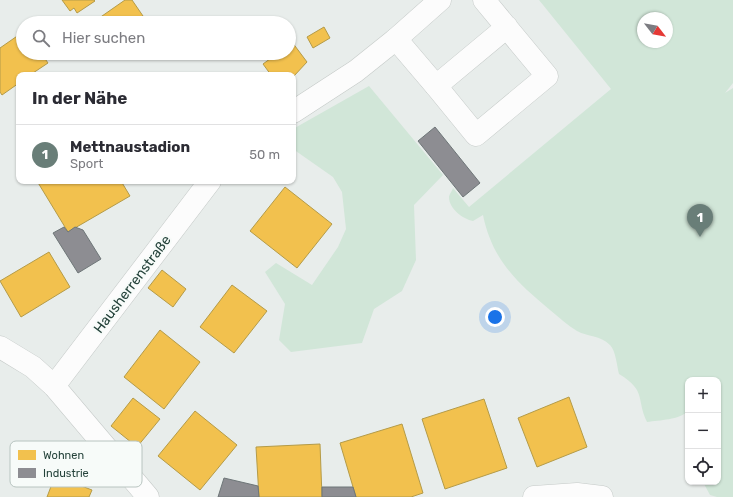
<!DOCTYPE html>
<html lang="de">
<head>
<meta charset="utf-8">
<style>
  :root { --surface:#fff; --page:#f7f7f7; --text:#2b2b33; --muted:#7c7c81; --line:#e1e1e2; --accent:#697e78 }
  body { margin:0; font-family:Rubik,sans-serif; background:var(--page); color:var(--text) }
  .controls { position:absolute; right:12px; bottom:12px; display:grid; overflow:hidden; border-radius:8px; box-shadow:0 1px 3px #0004 }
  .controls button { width:36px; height:36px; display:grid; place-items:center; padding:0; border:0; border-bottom:1px solid var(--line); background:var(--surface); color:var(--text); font:20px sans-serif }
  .compass { position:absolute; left:637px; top:12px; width:36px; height:36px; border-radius:50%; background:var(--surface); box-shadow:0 1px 3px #0004; rotate:121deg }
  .you { position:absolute; left:495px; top:317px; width:14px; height:14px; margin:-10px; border:3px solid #fff; border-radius:50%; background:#1a73e8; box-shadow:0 0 0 6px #1a73e833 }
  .badge { display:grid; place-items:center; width:26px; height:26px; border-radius:50%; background:var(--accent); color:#fff; font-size:13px; font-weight:700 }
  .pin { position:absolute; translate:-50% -33px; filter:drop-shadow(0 1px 2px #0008) }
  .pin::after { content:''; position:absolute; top:21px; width:14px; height:12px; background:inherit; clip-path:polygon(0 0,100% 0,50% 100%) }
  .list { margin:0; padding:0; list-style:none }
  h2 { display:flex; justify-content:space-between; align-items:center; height:52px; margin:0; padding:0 16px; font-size:17px }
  h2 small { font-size:13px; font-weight:400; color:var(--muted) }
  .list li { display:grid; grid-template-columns:26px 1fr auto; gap:12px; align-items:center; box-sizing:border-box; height:60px; padding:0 16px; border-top:1px solid var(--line) }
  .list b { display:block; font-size:15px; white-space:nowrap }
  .list p { margin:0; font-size:13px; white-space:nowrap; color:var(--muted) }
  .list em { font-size:13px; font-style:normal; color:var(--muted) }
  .icon { flex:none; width:22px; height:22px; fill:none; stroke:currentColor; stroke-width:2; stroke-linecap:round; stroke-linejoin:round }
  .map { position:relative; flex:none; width:733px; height:497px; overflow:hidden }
  .search { position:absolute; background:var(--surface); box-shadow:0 1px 3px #0004; left:16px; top:16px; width:280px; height:44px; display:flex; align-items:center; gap:10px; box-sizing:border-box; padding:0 14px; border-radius:22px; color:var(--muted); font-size:15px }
  .panel { position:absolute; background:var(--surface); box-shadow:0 1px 3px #0004; left:16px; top:72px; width:280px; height:112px; border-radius:8px }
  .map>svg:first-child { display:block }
  .green { fill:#d1e6d8; fill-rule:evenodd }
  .homes { fill:#f2c14e; stroke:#b49b48 }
  .industry { fill:#8d8d92; stroke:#6e7678 }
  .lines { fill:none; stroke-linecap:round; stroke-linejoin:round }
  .minor-casing { stroke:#c5cac8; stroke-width:23 }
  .minor { stroke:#fcfcfc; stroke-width:22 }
  .labels { text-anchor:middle; stroke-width:4; stroke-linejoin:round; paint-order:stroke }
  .street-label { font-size:14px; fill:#24423a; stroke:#f7fbf9 }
  .key { fill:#f7fbf9; stroke:#b8c4c0; stroke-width:1 }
  .key-label { font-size:11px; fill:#24423a }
</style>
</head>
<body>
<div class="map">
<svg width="733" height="497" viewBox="0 0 733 497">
  <rect width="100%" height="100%" fill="#e8edeb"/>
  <g class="green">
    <path d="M539,0H733V83L725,93L733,88V497H717L710,495L703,482H718V380H688V411C679,420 660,420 647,422C636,399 647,391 619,374C617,367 616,351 610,345C600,335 588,337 577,331C567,325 559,317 550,310C516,282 492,259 483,215L473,221C463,219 449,209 449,197C449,195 452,191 453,188L469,207L611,89ZM643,18H667V42H643Z"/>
    <path d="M369,86L443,175L414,205L416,260L402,291L374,309L362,343L291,352L279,340L285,304L265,272L276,263L312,285L338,247L346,229L342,192L333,177L293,149V129Z"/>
  </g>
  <g class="homes">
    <path d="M62,0H94L95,1L77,13L74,8L70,11Z"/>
    <path d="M125,0H132L143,16L132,23H92Z"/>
    <path d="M324,27L330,38L313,48L307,37Z"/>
    <path d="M23,32V53H41L48,63L30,75H19V83L2,95L0,92V48Z"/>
    <path d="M292,42L307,62L294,76L289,73L271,75L263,64L278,53H289V44Z"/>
    <path d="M37,181H121L130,196L68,232Z"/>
    <path d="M285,187L332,224L297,268L250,231Z"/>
    <path d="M49,252L70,287L21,317L0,281Z"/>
    <path d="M162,270L186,289L173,307L148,288Z"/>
    <path d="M232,285L267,311L234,353L200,327Z"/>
    <path d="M160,330L200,362L164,409L124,377Z"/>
    <path d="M569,397L587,447L537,467L518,418Z"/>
    <path d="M133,398L160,419L137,447L111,426Z"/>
    <path d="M484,399L507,468L445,489L422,419Z"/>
    <path d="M195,411L237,445L200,490L158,456Z"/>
    <path d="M402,424L423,493L411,497H356L340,443Z"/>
    <path d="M320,444L322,497H259L256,447Z"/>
    <path d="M55,476L92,490L89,497H47Z"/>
  </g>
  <g class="industry">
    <path d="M435,127L480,183L463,197L418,141Z"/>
    <path d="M64,227L68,232L75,227L83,230L101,259L78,273L53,233Z"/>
    <path d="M224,478L258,486L259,497H218Z"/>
    <path d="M322,487H353L356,497H322Z"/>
  </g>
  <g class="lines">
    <defs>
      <g id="minor">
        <path d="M484,0L547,76L476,135L436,86L507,27"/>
        <path d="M396,39L436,86"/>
        <path d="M293,112L356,71L396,39L440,0"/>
        <path d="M0,347L33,367L54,386L148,497"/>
        <path d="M54,386L210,181"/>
        <path d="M534,497L577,494L602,497"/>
      </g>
    </defs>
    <use href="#minor" class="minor-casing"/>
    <use href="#minor" class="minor"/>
  </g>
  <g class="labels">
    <g class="street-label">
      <text transform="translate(132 284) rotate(-53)" y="5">Hausherrenstraße</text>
    </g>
  </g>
  <rect x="10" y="441" width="132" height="46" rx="6" class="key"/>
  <rect x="18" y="450" width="18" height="10" fill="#f2c14e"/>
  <rect x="18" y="468" width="18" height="10" fill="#8d8d92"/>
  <g class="key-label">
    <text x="43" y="459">Wohnen</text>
    <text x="43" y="477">Industrie</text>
  </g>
</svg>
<div class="controls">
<button>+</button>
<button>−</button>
<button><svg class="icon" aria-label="locate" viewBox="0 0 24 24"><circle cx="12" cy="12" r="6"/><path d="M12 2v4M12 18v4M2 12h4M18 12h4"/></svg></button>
</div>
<svg class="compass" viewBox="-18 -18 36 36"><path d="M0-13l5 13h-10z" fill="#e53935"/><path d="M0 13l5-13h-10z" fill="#7c7c81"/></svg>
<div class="you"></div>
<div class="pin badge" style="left:700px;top:237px">1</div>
<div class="search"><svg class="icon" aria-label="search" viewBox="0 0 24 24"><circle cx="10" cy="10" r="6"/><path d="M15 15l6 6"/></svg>Hier suchen</div>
<section class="panel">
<h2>In der Nähe<small></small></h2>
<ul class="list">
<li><span class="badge">1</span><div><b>Mettnaustadion</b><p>Sport</p></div><em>50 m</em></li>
</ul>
</section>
</div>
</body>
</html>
